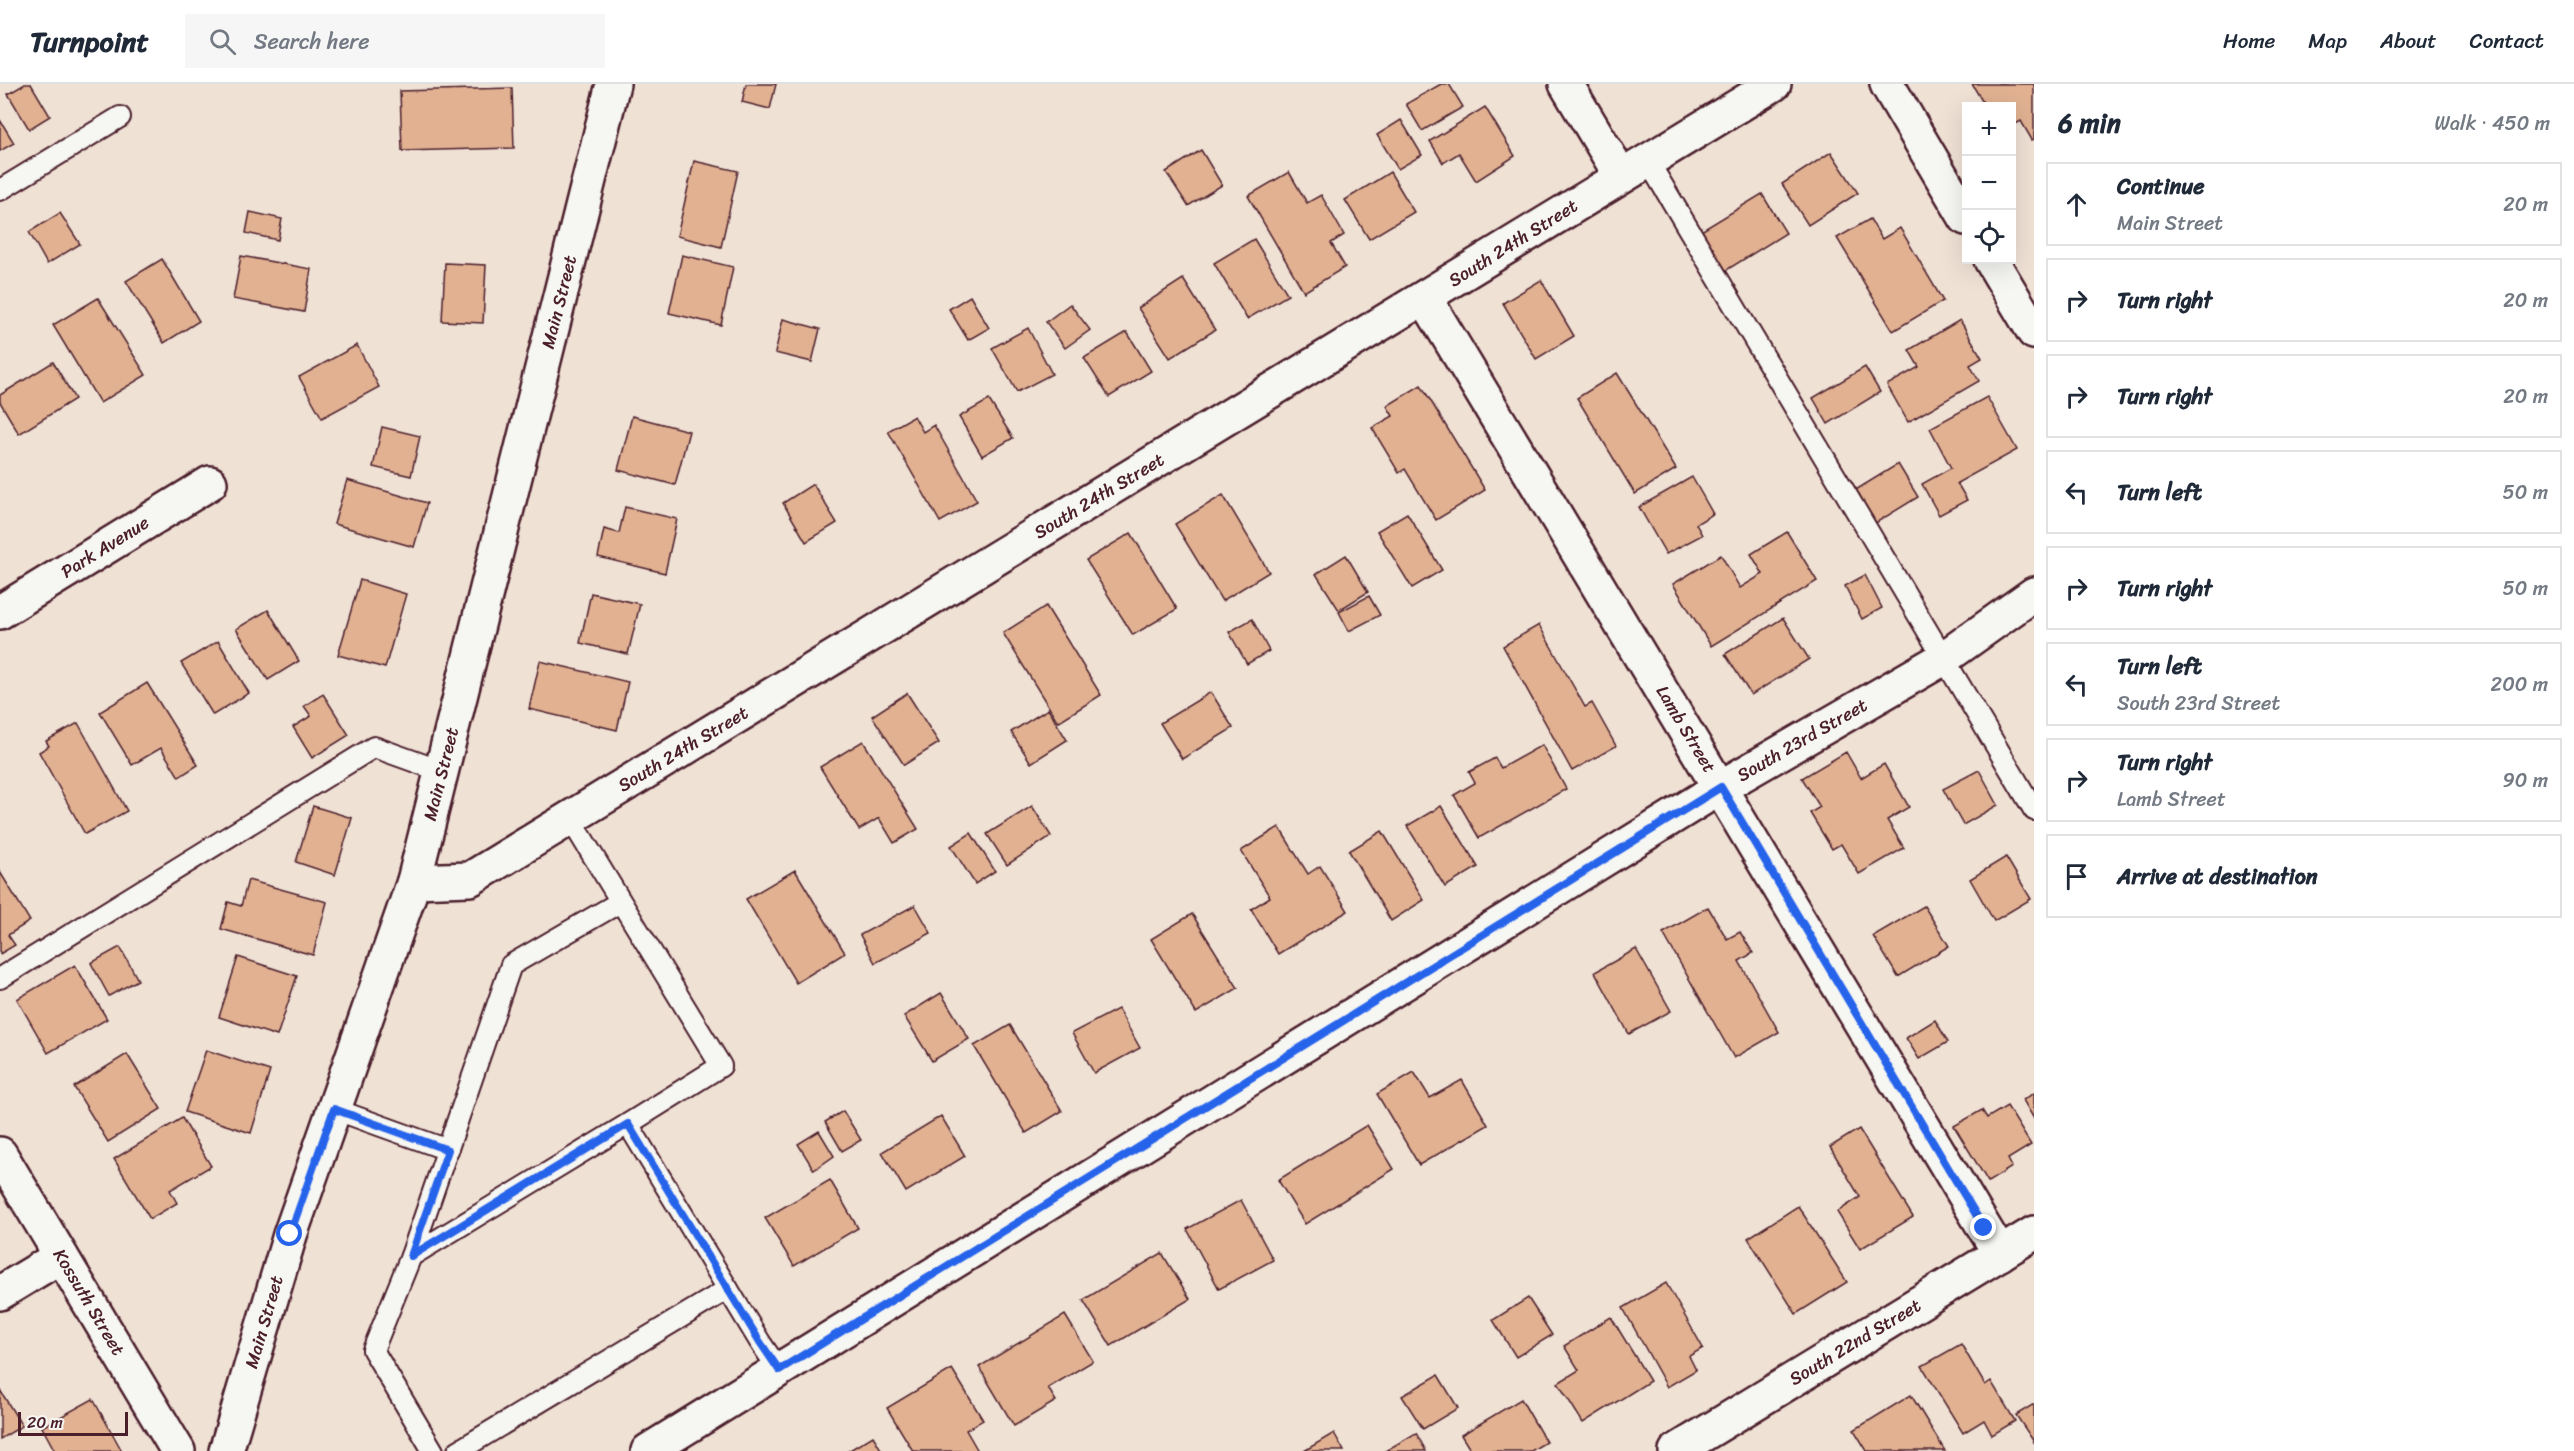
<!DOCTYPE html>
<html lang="en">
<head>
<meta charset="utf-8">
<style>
  :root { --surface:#fff; --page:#f6f6f7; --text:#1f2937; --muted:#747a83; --line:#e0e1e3 }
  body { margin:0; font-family:Sriracha,sans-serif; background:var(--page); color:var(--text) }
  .controls { position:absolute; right:18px; top:18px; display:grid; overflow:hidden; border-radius:0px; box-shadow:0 6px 24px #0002 }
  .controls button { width:54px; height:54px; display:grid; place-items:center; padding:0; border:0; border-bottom:2px solid var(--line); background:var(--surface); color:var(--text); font:30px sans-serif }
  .scale { position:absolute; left:18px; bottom:15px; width:110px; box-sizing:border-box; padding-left:6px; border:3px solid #4a1f2b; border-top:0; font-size:16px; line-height:21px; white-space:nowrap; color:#4a1f2b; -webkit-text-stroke:4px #f6f6f2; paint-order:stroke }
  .stop { position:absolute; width:18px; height:18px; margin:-14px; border:4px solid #2563eb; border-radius:50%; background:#fff }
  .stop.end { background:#2563eb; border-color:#fff; box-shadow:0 2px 6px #0008 }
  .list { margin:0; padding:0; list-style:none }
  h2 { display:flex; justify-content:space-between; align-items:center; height:78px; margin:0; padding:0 24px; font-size:26px }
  h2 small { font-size:20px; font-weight:400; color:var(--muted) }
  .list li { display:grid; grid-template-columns:39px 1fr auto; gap:18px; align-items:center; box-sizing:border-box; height:84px; margin:0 12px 12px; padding:0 12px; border:2px solid var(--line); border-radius:0px }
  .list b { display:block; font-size:22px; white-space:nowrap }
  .list p { margin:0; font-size:20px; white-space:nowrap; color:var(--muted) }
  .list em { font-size:20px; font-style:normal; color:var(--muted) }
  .icon { flex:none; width:33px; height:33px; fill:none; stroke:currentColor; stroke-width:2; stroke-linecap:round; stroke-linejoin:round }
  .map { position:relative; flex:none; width:2034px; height:1367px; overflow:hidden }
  header { display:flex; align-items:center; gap:36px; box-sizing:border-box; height:84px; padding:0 30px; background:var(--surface); border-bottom:2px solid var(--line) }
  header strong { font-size:28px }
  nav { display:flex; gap:33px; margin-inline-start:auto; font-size:21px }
  .search { width:420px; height:54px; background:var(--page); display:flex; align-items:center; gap:15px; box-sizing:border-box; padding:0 21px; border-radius:0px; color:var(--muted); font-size:22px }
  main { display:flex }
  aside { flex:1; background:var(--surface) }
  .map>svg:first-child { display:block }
  .building { fill:#e1b192; stroke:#4a1f2b; stroke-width:1.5 }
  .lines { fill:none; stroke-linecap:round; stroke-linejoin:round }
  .service-casing { stroke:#4a1f2b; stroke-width:24 }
  .minor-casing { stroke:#4a1f2b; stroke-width:38 }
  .tertiary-casing { stroke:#4a1f2b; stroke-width:38 }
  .secondary-casing { stroke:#4a1f2b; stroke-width:38 }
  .service { stroke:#f6f6f2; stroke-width:20 }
  .minor { stroke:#f6f6f2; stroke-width:33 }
  .tertiary { stroke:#f6f6f2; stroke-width:33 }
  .secondary { stroke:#f6f6f2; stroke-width:33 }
  .route { stroke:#2563eb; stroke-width:8 }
  .labels { text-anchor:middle; stroke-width:5; stroke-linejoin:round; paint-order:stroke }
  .street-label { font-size:18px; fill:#4a1f2b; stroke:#f6f6f2 }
</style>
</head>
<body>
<header>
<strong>Turnpoint</strong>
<div class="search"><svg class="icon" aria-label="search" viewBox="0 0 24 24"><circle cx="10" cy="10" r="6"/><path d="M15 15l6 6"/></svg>Search here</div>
<nav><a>Home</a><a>Map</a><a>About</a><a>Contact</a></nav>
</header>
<main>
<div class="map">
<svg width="2034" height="1367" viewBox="0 0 2034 1367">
  <rect width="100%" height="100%" fill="#f0e1d5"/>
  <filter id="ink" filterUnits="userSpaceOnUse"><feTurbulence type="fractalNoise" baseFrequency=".0167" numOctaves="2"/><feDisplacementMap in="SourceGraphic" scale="12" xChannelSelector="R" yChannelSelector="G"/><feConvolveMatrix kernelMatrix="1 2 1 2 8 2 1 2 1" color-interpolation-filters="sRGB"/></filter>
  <g filter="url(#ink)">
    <g class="building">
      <path d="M25,0H31L50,32L29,45L8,10Z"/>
      <path d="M746,0H776L770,25L742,18Z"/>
      <path d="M1441,0H1449L1463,23L1422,47L1406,20Z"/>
      <path d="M1972,0H2034V55L2032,56L2021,37L2012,42V22H1985Z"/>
      <path d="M512,4L514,64L402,67L400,7Z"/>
      <path d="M1485,23L1515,72L1476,97L1459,69L1443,79L1430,57Z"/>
      <path d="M0,36L14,59L0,67Z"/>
      <path d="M1401,36L1422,71L1398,85L1377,51Z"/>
      <path d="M1201,66L1222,101L1188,122L1166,88Z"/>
      <path d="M1831,68L1858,109L1808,141L1782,100Z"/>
      <path d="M694,77L738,87L721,163L677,152Z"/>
      <path d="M1289,88L1307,119L1321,111L1344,151L1331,159L1345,183L1304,208L1248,112Z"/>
      <path d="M1390,88L1414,128L1369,155L1345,116Z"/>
      <path d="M1762,110L1786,149L1725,187L1701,147Z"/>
      <path d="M250,128L282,135L278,156L246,149Z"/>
      <path d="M60,129L80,160L47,180L29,148Z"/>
      <path d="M1870,135L1882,155L1900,144L1943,217L1893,247L1837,154Z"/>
      <path d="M1254,155L1288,211L1247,235L1214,179Z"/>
      <path d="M682,171L733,183L721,241L669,229Z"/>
      <path d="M241,172L311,185L304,228L233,215Z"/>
      <path d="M162,175L199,237L164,259L126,197Z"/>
      <path d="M445,179L486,181L483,239L442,237Z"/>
      <path d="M1183,195L1215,246L1170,274L1138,224Z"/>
      <path d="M1541,196L1574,252L1536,275L1503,219Z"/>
      <path d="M970,212L989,244L968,256L949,225Z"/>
      <path d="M98,214L146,291L100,319L53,241Z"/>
      <path d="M1070,220L1090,246L1065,264L1046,238Z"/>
      <path d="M783,235L820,245L812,278L775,269Z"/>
      <path d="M1960,236L1982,274L1970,281L1979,297L1908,338L1887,301L1919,283L1909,266Z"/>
      <path d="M1028,244L1052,290L1017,308L992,264Z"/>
      <path d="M1127,248L1151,287L1109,313L1084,274Z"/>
      <path d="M357,261L379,303L322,334L299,293Z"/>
      <path d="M53,278L75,315L19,350L0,318V311Z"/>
      <path d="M1865,283L1880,308L1828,340L1813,314Z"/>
      <path d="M1617,289L1676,385L1635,410L1577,314Z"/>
      <path d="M1421,301L1485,406L1436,436L1405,385L1399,389L1372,344L1393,332L1387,322Z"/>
      <path d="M1987,313L2017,366L1957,399L1967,416L1939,431L1922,400L1951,384L1930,344Z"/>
      <path d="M989,316L1013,354L982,372L959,333Z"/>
      <path d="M632,332L689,347L675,401L618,386Z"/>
      <path d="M914,332L923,348L934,341L977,417L940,438L888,347Z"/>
      <path d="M382,343L420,352L411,392L373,383Z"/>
      <path d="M1898,380L1918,413L1874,440L1854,407Z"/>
      <path d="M1692,393L1713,430L1696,440L1702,451L1666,470L1639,423Z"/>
      <path d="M347,396L427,419L414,463L334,440Z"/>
      <path d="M813,400L837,439L806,458L783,419Z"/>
      <path d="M1223,411L1269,488L1222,517L1175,440Z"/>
      <path d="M625,423L677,435L665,489L598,473L604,445L619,449Z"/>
      <path d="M1407,429L1442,486L1412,504L1377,447Z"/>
      <path d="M1787,448L1817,497L1711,562L1673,500L1721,471L1740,504L1763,490L1751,470Z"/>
      <path d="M1131,449L1177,525L1133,551L1086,476Z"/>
      <path d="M1346,471L1368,508L1339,526L1316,490Z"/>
      <path d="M1865,491L1882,524L1862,535L1845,502Z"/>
      <path d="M360,496L406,510L385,584L338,571Z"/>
      <path d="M591,509L640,520L628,570L580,559Z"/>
      <path d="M1369,512L1380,531L1349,547L1339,528Z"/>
      <path d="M1046,522L1101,611L1058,638L1003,549Z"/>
      <path d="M268,526L299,577L268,596L236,545Z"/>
      <path d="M1783,534L1809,575L1751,611L1725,570Z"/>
      <path d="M1252,535L1269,567L1247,580L1229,548Z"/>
      <path d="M1539,541L1585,623L1592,619L1616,662L1572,687L1503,562Z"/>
      <path d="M218,557L249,609L213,631L181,579Z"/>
      <path d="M540,577L628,598L617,646L529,625Z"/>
      <path d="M147,599L198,681L179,693L161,664L132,681L100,628Z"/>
      <path d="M1211,608L1233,644L1182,675L1160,639Z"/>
      <path d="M907,609L939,659L904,681L872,632Z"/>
      <path d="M323,610L349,651L312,674L293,643L311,632L304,622Z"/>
      <path d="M1048,625L1067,656L1031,679L1011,648Z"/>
      <path d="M78,639L127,727L85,750L39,668L49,662L46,657Z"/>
      <path d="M863,657L918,745L894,759L879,734L859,746L820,683Z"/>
      <path d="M1542,661L1566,705L1479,754L1454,711L1475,699L1469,688L1495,674L1501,684Z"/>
      <path d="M1846,668L1861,694L1884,680L1909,723L1887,736L1904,764L1859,790L1841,760L1832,765L1810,729L1820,723L1802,694Z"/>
      <path d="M1979,686L1998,721L1963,741L1943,705Z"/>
      <path d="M313,722L352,734L335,791L296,778Z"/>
      <path d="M1032,722L1051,752L1007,781L987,750Z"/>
      <path d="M1441,722L1478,783L1445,803L1407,742Z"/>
      <path d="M1279,743L1308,790L1320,782L1348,827L1278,870L1251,825L1270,813L1241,767Z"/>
      <path d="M1382,747L1424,816L1391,837L1349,767Z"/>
      <path d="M971,749L995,787L975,800L951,762Z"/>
      <path d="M2006,773L2031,815L1994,837L1970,795Z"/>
      <path d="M795,786L845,869L796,899L746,815Z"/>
      <path d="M0,788L30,837L8,851L15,861L0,870Z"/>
      <path d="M248,796L327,818L313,871L221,845L228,818L241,822Z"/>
      <path d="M915,821L931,849L875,879L860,851Z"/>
      <path d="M1924,822L1949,862L1898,893L1873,852Z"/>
      <path d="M1708,823L1727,855L1740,848L1753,869L1739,877L1779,948L1734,974L1663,849Z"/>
      <path d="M1192,830L1238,904L1196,929L1151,855Z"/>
      <path d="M120,863L138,896L109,912L91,879Z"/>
      <path d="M1636,865L1671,927L1629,950L1595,888Z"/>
      <path d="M238,873L297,892L277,952L219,933Z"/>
      <path d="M75,881L107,935L48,969L17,915Z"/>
      <path d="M941,909L969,955L932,977L904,932Z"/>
      <path d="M1118,925L1140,964L1094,989L1072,949Z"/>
      <path d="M1935,936L1948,958L1919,975L1906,954Z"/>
      <path d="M1010,941L1062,1027L1026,1049L974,962Z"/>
      <path d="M206,966L270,987L251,1049L185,1028Z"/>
      <path d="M127,970L161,1025L108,1058L74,1003Z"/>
      <path d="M1414,988L1430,1014L1462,996L1488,1041L1419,1081L1377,1010Z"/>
      <path d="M2034,1009V1035L2023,1016Z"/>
      <path d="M2007,1022L2031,1061L2008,1075L2012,1083L1988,1098L1954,1042L1982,1026L1987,1034Z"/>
      <path d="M843,1027L861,1056L842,1067L825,1038Z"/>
      <path d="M941,1032L965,1072L906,1108L882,1068Z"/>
      <path d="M182,1034L211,1082L170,1106L177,1119L150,1135L114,1075Z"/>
      <path d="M1367,1041L1394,1085L1305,1140L1278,1096Z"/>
      <path d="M1859,1045L1913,1133L1860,1165L1837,1128L1860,1113L1830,1063Z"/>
      <path d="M819,1047L834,1072L814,1086L798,1060Z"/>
      <path d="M830,1096L858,1144L794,1182L765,1134Z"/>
      <path d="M1241,1116L1273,1176L1219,1205L1187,1145Z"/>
      <path d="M1798,1122L1847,1198L1796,1230L1748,1154Z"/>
      <path d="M1162,1169L1190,1215L1111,1262L1083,1216Z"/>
      <path d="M1666,1199L1703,1264L1689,1272L1696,1286L1667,1303L1623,1224Z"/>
      <path d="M1528,1214L1552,1251L1516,1273L1493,1236Z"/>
      <path d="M1065,1231L1093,1277L1048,1304L1056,1317L1014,1342L979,1283Z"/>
      <path d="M1611,1233L1650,1297L1583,1339L1558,1299L1579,1286L1564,1262Z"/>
      <path d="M1961,1260L1985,1301L1991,1297L2015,1337L1992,1351L1984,1336L1963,1349L1922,1282Z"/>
      <path d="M952,1285L983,1336L966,1346L978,1367H913L887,1324Z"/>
      <path d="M1438,1291L1458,1324L1423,1345L1402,1312Z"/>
      <path d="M0,1306L22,1342L0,1355Z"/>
      <path d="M1911,1311L1945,1367H1867L1854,1346Z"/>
      <path d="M93,1315L122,1367H55L42,1343Z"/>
      <path d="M1521,1315L1546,1358L1531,1367H1471L1461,1351Z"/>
      <path d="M2034,1320V1358L2016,1331Z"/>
      <path d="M1334,1349L1344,1367H1304Z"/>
      <path d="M1416,1349L1426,1367H1385Z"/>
      <path d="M873,1352L882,1367H848Z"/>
    </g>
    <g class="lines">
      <defs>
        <g id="service">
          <path d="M1648,77L2034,726"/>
          <path d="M0,106L120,33"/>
          <path d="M570,734L721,982L628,1040"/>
          <path d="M0,894L374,663L441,687"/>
          <path d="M334,1025L448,1066"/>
          <path d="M411,1172L511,881L620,818"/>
          <path d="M433,1367L373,1266L411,1172L628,1040L760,1258L779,1286"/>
          <path d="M458,1367L728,1205"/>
        </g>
        <g id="minor">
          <path d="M1566,0L1621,92"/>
          <path d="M1887,0L1966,134"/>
          <path d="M1991,176L2034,248"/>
          <path d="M1425,214L2000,1170"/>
          <path d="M0,528L210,399"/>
          <path d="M414,797L470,795L1774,0"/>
          <path d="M0,1209L61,1172"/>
          <path d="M648,1367L1721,703L1944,574L2034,510"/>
          <path d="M1676,1367L2034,1149"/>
        </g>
        <path id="tertiary" d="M0,1070L178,1367"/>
        <path id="secondary" d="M226,1367L290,1151L414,797L613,0"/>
      </defs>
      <use href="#service" class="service-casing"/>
      <use href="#minor" class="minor-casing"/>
      <use href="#tertiary" class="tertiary-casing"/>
      <use href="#secondary" class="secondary-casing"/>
      <use href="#service" class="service"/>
      <use href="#minor" class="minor"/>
      <use href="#tertiary" class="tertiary"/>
      <use href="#secondary" class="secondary"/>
    </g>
  </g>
  <g class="lines" filter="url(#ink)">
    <path class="route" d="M290,1150L334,1025L448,1066L411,1172L628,1040L760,1258L779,1286L1721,703L1984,1144"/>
  </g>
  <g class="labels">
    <g class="street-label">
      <text transform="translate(1513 159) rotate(-32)" y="6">South 24th Street</text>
      <text transform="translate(559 218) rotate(-76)" y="6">Main Street</text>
      <text transform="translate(1099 412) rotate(-31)" y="6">South 24th Street</text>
      <text transform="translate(105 463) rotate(-32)" y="6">Park Avenue</text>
      <text transform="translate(1686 645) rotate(59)" y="6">Lamb Street</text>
      <text transform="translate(1802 656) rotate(-30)" y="6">South 23rd Street</text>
      <text transform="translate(683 665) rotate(-31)" y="6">South 24th Street</text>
      <text transform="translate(441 690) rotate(-76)" y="6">Main Street</text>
      <text transform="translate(89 1218) rotate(59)" y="6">Kossuth Street</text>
      <text transform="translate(264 1238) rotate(-74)" y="6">Main Street</text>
      <text transform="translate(1855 1258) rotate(-31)" y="6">South 22nd Street</text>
    </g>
  </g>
</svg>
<div class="controls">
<button>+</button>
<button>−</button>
<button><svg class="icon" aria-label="locate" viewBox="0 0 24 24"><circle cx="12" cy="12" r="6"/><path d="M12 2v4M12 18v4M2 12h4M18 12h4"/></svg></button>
</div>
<div class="scale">20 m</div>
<div class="stop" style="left:290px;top:1150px"></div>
<div class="stop end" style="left:1984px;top:1144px"></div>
</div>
<aside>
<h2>6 min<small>Walk · 450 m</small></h2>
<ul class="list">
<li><svg class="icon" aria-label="ahead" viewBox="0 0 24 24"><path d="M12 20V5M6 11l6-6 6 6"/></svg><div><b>Continue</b><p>Main Street</p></div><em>20 m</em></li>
<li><svg class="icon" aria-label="right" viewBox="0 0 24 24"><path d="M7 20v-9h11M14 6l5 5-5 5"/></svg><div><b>Turn right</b></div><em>20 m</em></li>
<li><svg class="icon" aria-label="right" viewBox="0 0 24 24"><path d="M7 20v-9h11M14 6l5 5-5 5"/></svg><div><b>Turn right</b></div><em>20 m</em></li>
<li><svg class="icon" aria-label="left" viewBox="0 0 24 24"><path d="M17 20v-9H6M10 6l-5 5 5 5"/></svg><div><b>Turn left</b></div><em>50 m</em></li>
<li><svg class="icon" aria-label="right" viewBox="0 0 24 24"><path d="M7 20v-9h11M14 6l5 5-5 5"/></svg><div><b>Turn right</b></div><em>50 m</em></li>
<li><svg class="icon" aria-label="left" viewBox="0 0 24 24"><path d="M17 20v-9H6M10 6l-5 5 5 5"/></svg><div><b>Turn left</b><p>South 23rd Street</p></div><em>200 m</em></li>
<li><svg class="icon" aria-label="right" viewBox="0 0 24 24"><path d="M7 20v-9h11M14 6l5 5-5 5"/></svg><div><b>Turn right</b><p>Lamb Street</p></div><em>90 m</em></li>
<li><svg class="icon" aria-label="arrive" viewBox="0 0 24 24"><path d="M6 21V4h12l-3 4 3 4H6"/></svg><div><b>Arrive at destination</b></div></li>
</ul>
</aside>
</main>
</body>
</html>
